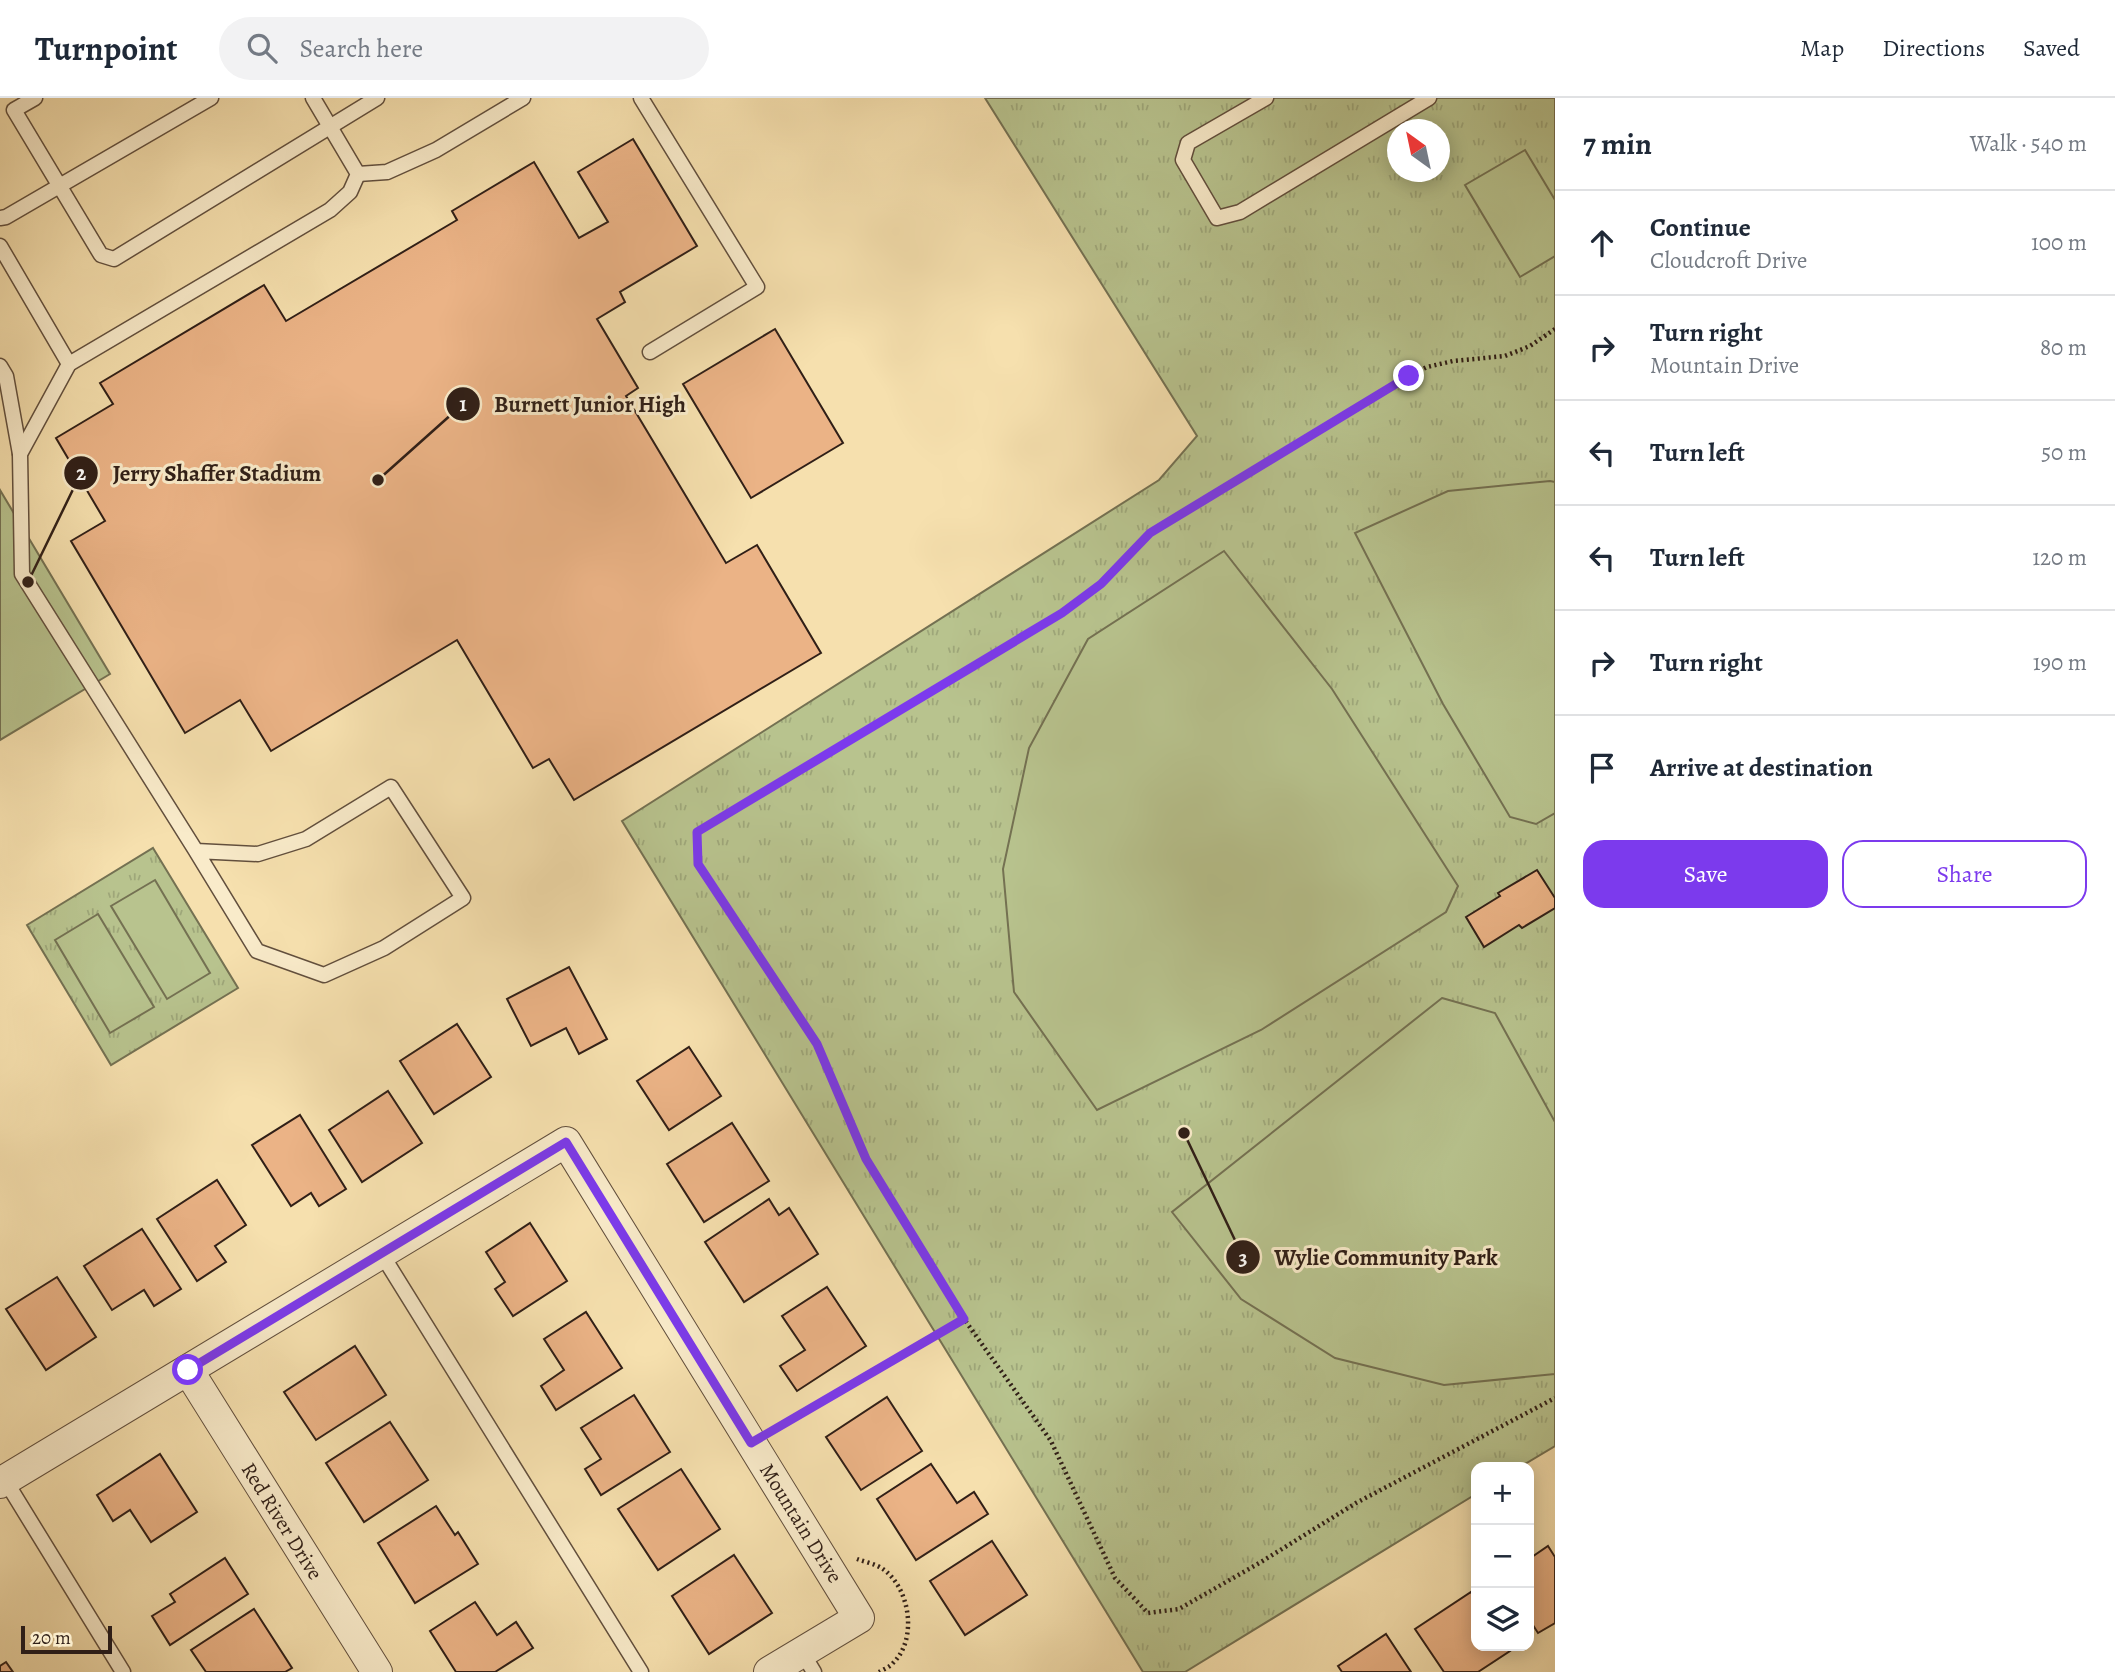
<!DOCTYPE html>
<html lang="en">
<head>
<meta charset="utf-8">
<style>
  :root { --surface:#fff; --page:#f2f2f3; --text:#1f2937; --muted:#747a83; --line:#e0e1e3; --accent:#7c3aed }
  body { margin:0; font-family:Alegreya,serif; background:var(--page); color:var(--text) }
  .controls { position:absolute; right:21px; bottom:21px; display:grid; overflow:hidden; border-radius:14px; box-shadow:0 4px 18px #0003 }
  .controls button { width:63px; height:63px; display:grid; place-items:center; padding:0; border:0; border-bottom:2px solid var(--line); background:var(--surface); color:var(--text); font:35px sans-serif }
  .compass { position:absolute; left:1387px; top:21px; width:63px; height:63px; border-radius:50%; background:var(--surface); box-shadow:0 4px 18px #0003; rotate:327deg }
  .scale { position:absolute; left:21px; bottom:18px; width:91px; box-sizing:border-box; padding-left:7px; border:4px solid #301f17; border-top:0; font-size:19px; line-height:24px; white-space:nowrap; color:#301f17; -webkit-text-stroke:5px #f9ebca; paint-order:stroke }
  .stop { position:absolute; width:21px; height:21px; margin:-16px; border:5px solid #7c3aed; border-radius:50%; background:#fff }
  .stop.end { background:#7c3aed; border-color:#fff; box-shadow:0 2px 7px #0008 }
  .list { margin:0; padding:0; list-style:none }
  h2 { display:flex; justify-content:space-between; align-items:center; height:91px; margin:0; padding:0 28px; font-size:30px }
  h2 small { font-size:23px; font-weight:400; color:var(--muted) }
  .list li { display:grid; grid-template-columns:46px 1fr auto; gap:21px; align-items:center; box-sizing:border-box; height:105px; padding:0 28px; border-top:2px solid var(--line) }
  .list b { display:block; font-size:26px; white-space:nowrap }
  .list p { margin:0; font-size:23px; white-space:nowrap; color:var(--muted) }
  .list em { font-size:23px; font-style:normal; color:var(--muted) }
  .actions { display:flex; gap:14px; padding:21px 28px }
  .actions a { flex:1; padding:16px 0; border:2px solid var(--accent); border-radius:21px; text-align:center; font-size:24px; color:var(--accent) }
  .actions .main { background:var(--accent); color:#fff }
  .icon { flex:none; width:38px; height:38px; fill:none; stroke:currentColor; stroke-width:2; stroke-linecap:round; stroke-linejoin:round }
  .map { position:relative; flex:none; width:1555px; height:1574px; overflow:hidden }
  header { display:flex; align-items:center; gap:42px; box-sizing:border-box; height:98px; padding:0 35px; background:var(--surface); border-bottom:2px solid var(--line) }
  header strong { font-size:33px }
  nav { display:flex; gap:38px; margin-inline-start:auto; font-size:24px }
  .search { width:490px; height:63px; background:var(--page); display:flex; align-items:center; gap:18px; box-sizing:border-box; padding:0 24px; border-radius:38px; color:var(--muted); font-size:26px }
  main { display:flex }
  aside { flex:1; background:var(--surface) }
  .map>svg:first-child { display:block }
  .park { fill:url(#park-tufts); stroke:#747152; stroke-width:2; fill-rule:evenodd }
  .pitch { fill:#b8c38e; stroke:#747152; stroke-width:2 }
  .building { fill:#ebb386; stroke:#301f17; stroke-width:2 }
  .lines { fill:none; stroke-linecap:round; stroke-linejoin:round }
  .lane-casing { stroke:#624f3d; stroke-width:17 }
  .street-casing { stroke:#624f3d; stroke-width:32 }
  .path { stroke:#301f17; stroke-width:4.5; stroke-dasharray:2 3.5; stroke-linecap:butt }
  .lane { stroke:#f9ebca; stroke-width:14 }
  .street { stroke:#f9ebca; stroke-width:30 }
  .route { stroke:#7c3aed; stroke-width:9 }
  .labels { text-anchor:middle; stroke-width:6; stroke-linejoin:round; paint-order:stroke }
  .street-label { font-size:21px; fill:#301f17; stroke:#f9ebca }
  .leader { fill:none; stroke:#301f17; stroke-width:2.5 }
  .callout-dot { fill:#301f17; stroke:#f9ebca; stroke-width:2.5 }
  .mark-label { font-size:21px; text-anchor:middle; font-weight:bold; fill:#fff }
  .callout-label { font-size:23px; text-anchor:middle; font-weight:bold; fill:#301f17; stroke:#f9ebca; stroke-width:6; stroke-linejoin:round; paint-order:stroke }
</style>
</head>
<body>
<header>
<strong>Turnpoint</strong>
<div class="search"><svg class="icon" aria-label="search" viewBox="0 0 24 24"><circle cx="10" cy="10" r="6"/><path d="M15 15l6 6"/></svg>Search here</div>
<nav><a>Map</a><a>Directions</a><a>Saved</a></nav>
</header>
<main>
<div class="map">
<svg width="1555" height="1574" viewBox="0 0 1555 1574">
  <defs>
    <pattern id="park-tufts" width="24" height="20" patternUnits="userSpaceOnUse" patternTransform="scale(1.75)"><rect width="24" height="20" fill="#b8c38e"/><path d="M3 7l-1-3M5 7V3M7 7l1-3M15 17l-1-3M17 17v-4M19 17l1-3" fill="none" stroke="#9ea77a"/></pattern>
  </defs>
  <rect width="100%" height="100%" fill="#f6e0ae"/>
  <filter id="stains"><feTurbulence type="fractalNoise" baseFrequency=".00286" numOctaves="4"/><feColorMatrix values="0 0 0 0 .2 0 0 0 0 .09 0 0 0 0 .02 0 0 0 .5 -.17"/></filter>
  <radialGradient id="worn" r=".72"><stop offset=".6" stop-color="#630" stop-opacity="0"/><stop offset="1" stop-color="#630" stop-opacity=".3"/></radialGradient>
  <g class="park">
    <path d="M985,0H1555V1348L1520,1369H1476V1396L1185,1574H1143L622,723L1159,382L1197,338ZM1398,32H1440V74H1398Z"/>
    <path d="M153,750L238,890L111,967L27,827Z"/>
  </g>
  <g class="pitch">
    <path d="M1525,52L1555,102V158L1520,179L1465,87Z"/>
    <path d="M1550,383L1555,384V715L1536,726L1510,719L1443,606L1355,435L1448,393Z"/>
    <path d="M0,392L110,576L0,642Z"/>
    <path d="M1224,453L1332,591L1458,788L1446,814L1261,932L1097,1012L1014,894L1003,771L1029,650L1088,541Z"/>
    <path d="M155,782L210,875L167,901L111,808Z"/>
    <path d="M98,816L154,909L110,935L55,842Z"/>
    <path d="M1442,900L1495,915L1555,1024V1276L1444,1287L1335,1260L1241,1201L1172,1114Z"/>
  </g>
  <g class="building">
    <path d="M633,41L697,148L620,194L625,204L597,221L638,290L626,298L726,465L757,447L821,555L574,702L549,661L533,670L457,542L271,653L240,602L185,635L71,443L105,423L56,340L113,306L100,285L264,187L286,223L457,122L452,113L534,64L579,140L608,124L578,74Z"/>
    <path d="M775,231L843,345L751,400L683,286Z"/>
    <path d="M1537,772L1555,800V810L1522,830L1519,827L1484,849L1466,819L1500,798L1498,795Z"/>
    <path d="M569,869L607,941L579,956L566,930L531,948L507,901Z"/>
    <path d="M457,926L491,979L434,1016L400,963Z"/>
    <path d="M689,949L721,998L669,1032L637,983Z"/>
    <path d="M388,993L422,1045L362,1084L329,1032Z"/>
    <path d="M300,1017L346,1091L319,1108L311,1095L291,1108L252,1047Z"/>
    <path d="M732,1025L769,1083L704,1124L667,1066Z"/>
    <path d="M217,1082L246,1127L215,1148L226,1164L197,1183L157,1121Z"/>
    <path d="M769,1101L779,1117L789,1110L818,1156L744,1204L705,1144Z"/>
    <path d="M530,1125L567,1183L513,1218L495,1191L505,1184L486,1154Z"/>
    <path d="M142,1131L181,1191L154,1208L144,1192L112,1212L84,1168Z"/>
    <path d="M57,1179L96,1239L46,1272L6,1211Z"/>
    <path d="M827,1189L866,1248L797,1293L780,1268L805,1252L782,1218Z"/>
    <path d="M586,1214L622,1270L556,1312L541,1288L564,1272L544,1241Z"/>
    <path d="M355,1248L386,1297L316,1342L284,1294Z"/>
    <path d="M634,1297L670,1354L601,1397L585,1371L601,1361L581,1330Z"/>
    <path d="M887,1299L922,1353L861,1392L826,1339Z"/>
    <path d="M390,1324L428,1382L364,1424L326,1365Z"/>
    <path d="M160,1356L197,1414L151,1444L130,1412L113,1423L97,1397Z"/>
    <path d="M931,1366L957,1405L974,1394L988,1416L916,1462L877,1401Z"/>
    <path d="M681,1371L720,1431L658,1472L618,1411Z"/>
    <path d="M436,1408L455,1437L458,1434L478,1466L415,1505L378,1445Z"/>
    <path d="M992,1443L1027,1497L965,1537L930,1483Z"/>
    <path d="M1548,1448L1555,1459V1525L1538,1535L1529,1521V1461Z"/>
    <path d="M734,1457L772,1515L709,1556L672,1498Z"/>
    <path d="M225,1460L248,1496L170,1547L152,1518L175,1504L170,1496Z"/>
    <path d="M1471,1494L1476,1503V1548H1506L1510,1553L1478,1574H1444L1415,1531Z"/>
    <path d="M475,1504L497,1537L516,1524L533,1550L495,1574H456L430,1533Z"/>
    <path d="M254,1511L292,1570L285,1574H206L191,1552Z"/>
    <path d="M1386,1536L1411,1574H1342L1338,1568Z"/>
    <path d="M6,1564L13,1574H0V1568Z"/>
  </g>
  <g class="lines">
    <defs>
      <g id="lane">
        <path d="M35,0L14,12L101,157L114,161L377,0"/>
        <path d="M641,0L757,189L650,254"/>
        <path d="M1266,0L1188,45L1183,62L1217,120L1240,114L1429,0"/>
        <path d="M358,76L387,74L436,52L523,0"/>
        <path d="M0,120L6,119L211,0"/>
        <path d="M0,148L69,266"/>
        <path d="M0,268L6,278L20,356"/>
        <path d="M196,753L257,853L324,877L384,850L463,800L391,689L306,741L258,756L196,753L22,476L20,356L69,266L330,112L350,94L358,76L313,0"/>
        <path d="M381,1155L641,1574"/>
        <path d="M5,1382L123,1574"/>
        <path d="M802,1554L814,1574"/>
      </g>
      <g id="street">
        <path d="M188,1272L377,1574"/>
        <path d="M0,1385L566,1044L859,1520L769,1574"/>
      </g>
    </defs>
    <use href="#lane" class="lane-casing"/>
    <use href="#street" class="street-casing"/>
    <g class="path">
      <path d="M1555,231L1530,248L1505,258L1453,263L1427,269L1409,278L1150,435L1102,486L1062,515L697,734L698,766L817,946L866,1061L964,1221L1051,1343L1115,1480L1148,1515L1179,1511L1261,1464L1356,1405L1555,1300"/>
      <path d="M778,1331L964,1221"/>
      <path d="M857,1461C865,1464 876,1466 883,1471C910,1490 918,1541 893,1565C890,1569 884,1571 879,1574"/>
    </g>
    <use href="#lane" class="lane"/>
    <use href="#street" class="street"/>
  </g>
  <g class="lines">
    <path class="route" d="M188,1272L566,1044L751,1345L964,1221L866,1061L817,946L698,766L697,734L1062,515L1101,486L1150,435L1409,278"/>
  </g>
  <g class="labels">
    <g class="street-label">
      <text transform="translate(282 1423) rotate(58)" y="7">Red River Drive</text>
      <text transform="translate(801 1425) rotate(58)" y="7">Mountain Drive</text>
    </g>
  </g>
  <path class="leader" d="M378 382L463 306M28 484L81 375M1184 1035L1243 1159"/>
  <g class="callout-dot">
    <circle cx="378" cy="382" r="7"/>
    <circle cx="28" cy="484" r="7"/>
    <circle cx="1184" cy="1035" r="7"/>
    <circle cx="463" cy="306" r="18"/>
    <circle cx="81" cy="375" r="18"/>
    <circle cx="1243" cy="1159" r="18"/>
  </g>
  <g class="mark-label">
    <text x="463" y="313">1</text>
    <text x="81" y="382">2</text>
    <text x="1243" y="1167">3</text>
  </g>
  <g class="callout-label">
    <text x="590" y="314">Burnett Junior High</text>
    <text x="217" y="383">Jerry Shaffer Stadium</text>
    <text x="1386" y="1167">Wylie Community Park</text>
  </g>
  <rect width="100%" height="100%" filter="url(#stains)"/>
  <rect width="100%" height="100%" fill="url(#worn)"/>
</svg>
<div class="controls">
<button>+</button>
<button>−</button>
<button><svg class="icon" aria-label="layers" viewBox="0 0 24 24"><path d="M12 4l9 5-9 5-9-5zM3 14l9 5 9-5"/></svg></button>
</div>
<svg class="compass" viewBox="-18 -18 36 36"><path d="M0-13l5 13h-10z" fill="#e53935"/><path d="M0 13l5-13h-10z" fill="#747a83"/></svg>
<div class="scale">20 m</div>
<div class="stop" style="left:188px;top:1272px"></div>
<div class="stop end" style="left:1409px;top:278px"></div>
</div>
<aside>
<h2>7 min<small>Walk · 540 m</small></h2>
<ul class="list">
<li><svg class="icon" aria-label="ahead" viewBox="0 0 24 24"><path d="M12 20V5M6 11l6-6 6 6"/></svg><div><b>Continue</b><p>Cloudcroft Drive</p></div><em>100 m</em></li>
<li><svg class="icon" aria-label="right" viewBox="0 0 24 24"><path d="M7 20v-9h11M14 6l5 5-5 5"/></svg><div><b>Turn right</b><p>Mountain Drive</p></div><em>80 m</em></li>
<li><svg class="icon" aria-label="left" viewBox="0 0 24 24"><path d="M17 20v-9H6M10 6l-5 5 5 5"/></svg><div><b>Turn left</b></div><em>50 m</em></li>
<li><svg class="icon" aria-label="left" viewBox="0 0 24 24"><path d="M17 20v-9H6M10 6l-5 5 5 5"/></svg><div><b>Turn left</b></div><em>120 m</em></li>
<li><svg class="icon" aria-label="right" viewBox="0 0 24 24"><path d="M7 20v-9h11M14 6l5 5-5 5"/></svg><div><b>Turn right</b></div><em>190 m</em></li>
<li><svg class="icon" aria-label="arrive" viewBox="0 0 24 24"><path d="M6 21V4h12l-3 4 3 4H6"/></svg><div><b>Arrive at destination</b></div></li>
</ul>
<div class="actions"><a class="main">Save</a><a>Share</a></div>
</aside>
</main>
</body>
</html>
